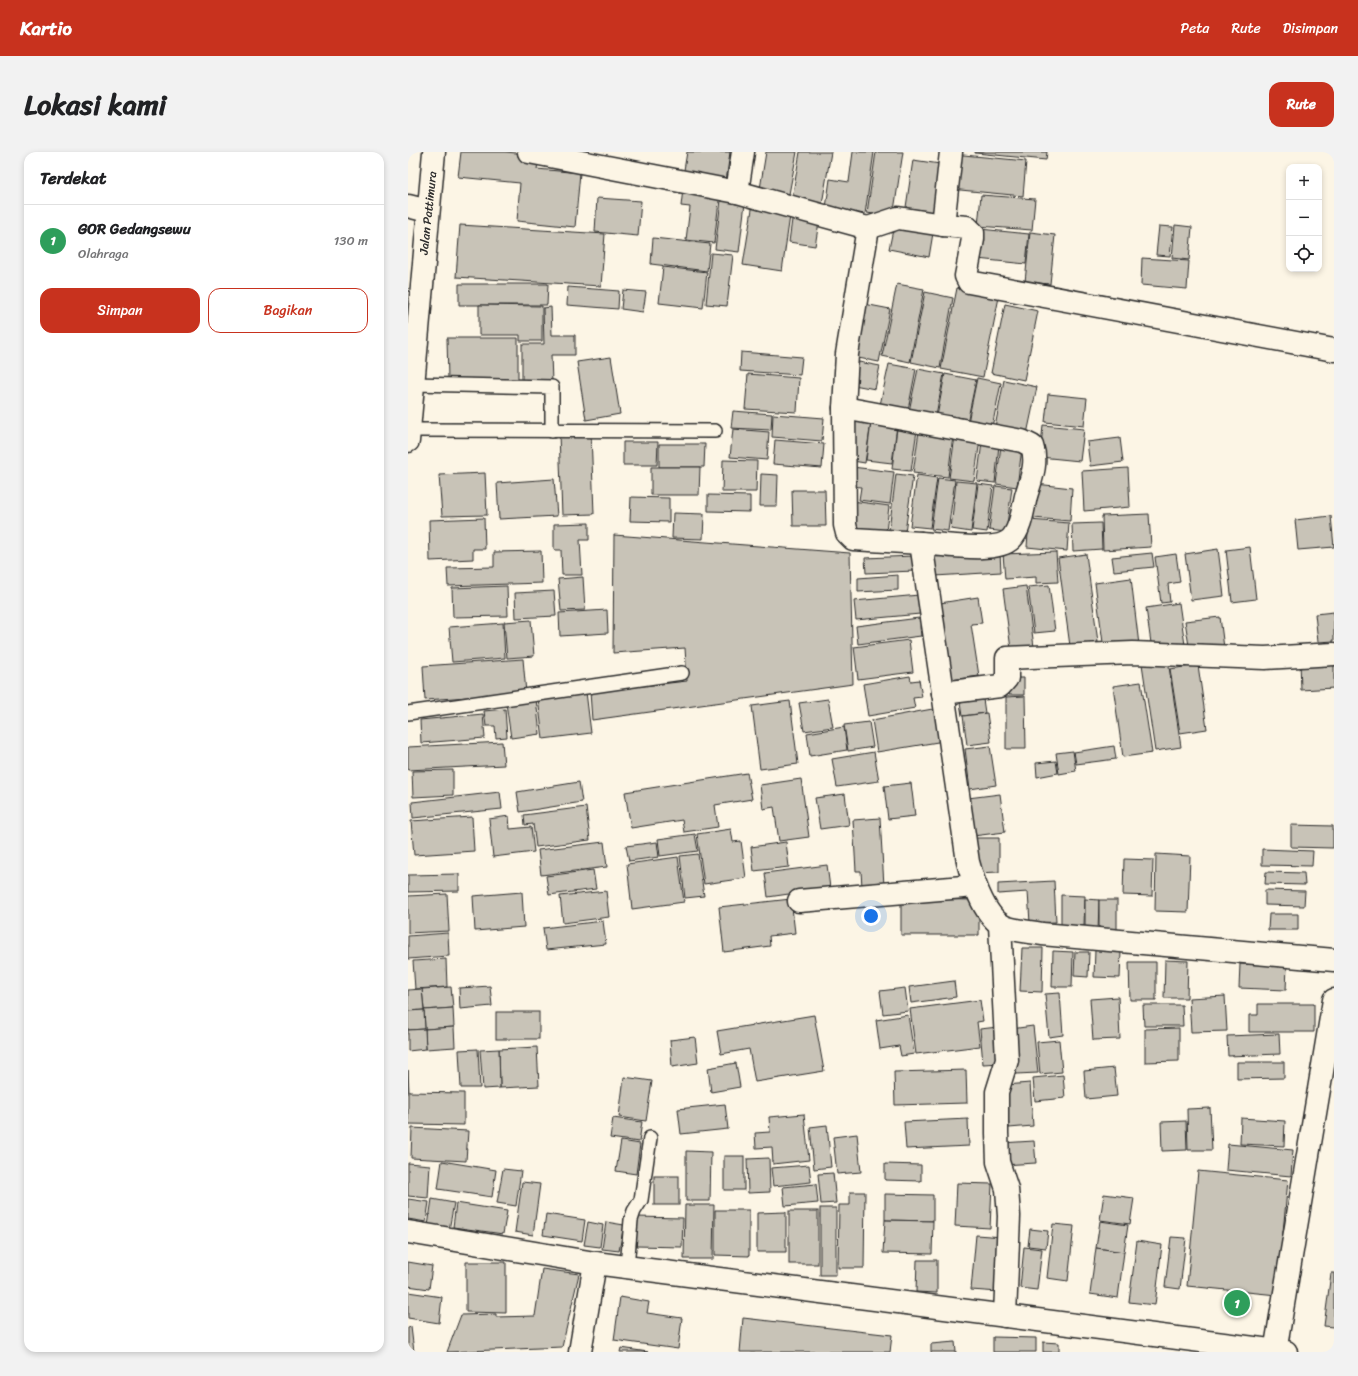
<!DOCTYPE html>
<html lang="id">
<head>
<meta charset="utf-8">
<style>
  :root { --surface:#fff; --page:#f2f2f2; --text:#202124; --muted:#757577; --line:#e0e0e0; --accent:#c8321e }
  body { margin:0; font-family:Sriracha,sans-serif; background:var(--page); color:var(--text) }
  .controls { position:absolute; right:12px; top:12px; display:grid; overflow:hidden; border-radius:8px; box-shadow:0 2px 6px #0003 }
  .controls button { width:36px; height:36px; display:grid; place-items:center; padding:0; border:0; border-bottom:1px solid var(--line); background:var(--surface); color:var(--text); font:20px sans-serif }
  .you { position:absolute; left:463px; top:764px; width:14px; height:14px; margin:-10px; border:3px solid #fff; border-radius:50%; background:#1a73e8; box-shadow:0 0 0 6px #1a73e833 }
  .badge { display:grid; place-items:center; width:26px; height:26px; border-radius:50%; background:var(--accent); color:#fff; font-size:13px; font-weight:700 }
  .pin { position:absolute; translate:-50% -50%; border:2px solid #fff; box-shadow:0 1px 4px #0006 }
  .list { margin:0; padding:0; list-style:none }
  h2 { display:flex; justify-content:space-between; align-items:center; height:52px; margin:0; padding:0 16px; font-size:17px }
  h2 small { font-size:13px; font-weight:400; color:var(--muted) }
  .list li { display:grid; grid-template-columns:26px 1fr auto; gap:12px; align-items:center; box-sizing:border-box; height:72px; padding:0 16px; border-top:1px solid var(--line) }
  .list b { display:block; font-size:15px; white-space:nowrap }
  .list p { margin:0; font-size:13px; white-space:nowrap; color:var(--muted) }
  .list em { font-size:13px; font-style:normal; color:var(--muted) }
  .actions { display:flex; gap:8px; padding:12px 16px }
  .actions a { flex:1; padding:9px 0; border:1px solid var(--accent); border-radius:12px; text-align:center; font-size:14px; color:var(--accent) }
  .actions .main { background:var(--accent); color:#fff }
  .icon { flex:none; width:22px; height:22px; fill:none; stroke:currentColor; stroke-width:2; stroke-linecap:round; stroke-linejoin:round }
  .map { position:relative; flex:none; width:926px; height:1200px; overflow:hidden; border-radius:12px }
  header { display:flex; align-items:center; gap:24px; box-sizing:border-box; height:56px; padding:0 20px; background:var(--accent); color:#fff }
  header strong { font-size:19px }
  nav { display:flex; gap:22px; margin-inline-start:auto; font-size:14px }
  .intro { display:flex; align-items:center; justify-content:space-between; box-sizing:border-box; height:96px; padding:0 24px }
  h1 { margin:0; font-size:28px }
  .button { padding:10px 18px; border-radius:12px; background:var(--accent); color:#fff; font-size:14px; font-weight:700 }
  main { display:flex; gap:24px; padding:0 24px }
  aside { flex:1; background:var(--surface); border-radius:12px; box-shadow:0 2px 6px #0003 }
  .map>svg:first-child { display:block }
  .building { fill:#c8c3b7; stroke:#2b2b2b }
  .lines { fill:none; stroke-linecap:round; stroke-linejoin:round }
  .lane-casing { stroke:#2b2b2b; stroke-width:16 }
  .street-casing { stroke:#2b2b2b; stroke-width:25 }
  .highway-casing { stroke:#2b2b2b; stroke-width:25 }
  .lane { stroke:#fcf5e5; stroke-width:13 }
  .street { stroke:#fcf5e5; stroke-width:22 }
  .highway { stroke:#fcf5e5; stroke-width:22 }
  .labels { text-anchor:middle; stroke-width:4; stroke-linejoin:round; paint-order:stroke }
  .street-label { font-size:12px; fill:#2b2b2b; stroke:#fcf5e5 }
</style>
</head>
<body>
<header>
<strong>Kartio</strong>
<nav><a>Peta</a><a>Rute</a><a>Disimpan</a></nav>
</header>
<div class="intro"><h1>Lokasi kami</h1><a class="button">Rute</a></div>
<main>
<aside>
<h2>Terdekat<small></small></h2>
<ul class="list">
<li><span class="badge" style="background:#2e9e5b">1</span><div><b>GOR Gedangsewu</b><p>Olahraga</p></div><em>130 m</em></li>
</ul>
<div class="actions"><a class="main">Simpan</a><a>Bagikan</a></div>
</aside>
<div class="map">
<svg width="926" height="1200" viewBox="0 0 926 1200">
  <rect width="100%" height="100%" fill="#fcf5e5"/>
  <filter id="ink" filterUnits="userSpaceOnUse"><feTurbulence type="fractalNoise" baseFrequency=".025" numOctaves="2"/><feDisplacementMap in="SourceGraphic" scale="8" xChannelSelector="R" yChannelSelector="G"/><feConvolveMatrix kernelMatrix="1 2 1 2 8 2 1 2 1" color-interpolation-filters="sRGB"/></filter>
  <g filter="url(#ink)">
    <g class="building">
      <path d="M53,0H97L131,3L129,17L172,21L167,75L109,69L112,31L50,25Z"/>
      <path d="M279,0H322L318,30L275,24Z"/>
      <path d="M358,0H389L381,42L352,37Z"/>
      <path d="M392,0H423L414,52L384,47Z"/>
      <path d="M445,0H466L457,62L418,56L422,27L441,30Z"/>
      <path d="M468,0H495L485,65L459,61Z"/>
      <path d="M567,0H639L638,8L567,1Z"/>
      <path d="M545,2L618,9L615,44L542,37Z"/>
      <path d="M505,8L539,13L531,67L497,62Z"/>
      <path d="M275,37L312,41L306,91L278,88L282,55L273,54Z"/>
      <path d="M573,43L627,47L624,78L570,74Z"/>
      <path d="M189,46L233,49L230,84L187,80Z"/>
      <path d="M313,48L337,51L331,100L307,97Z"/>
      <path d="M345,51L383,57L374,119L335,113Z"/>
      <path d="M385,60L412,64L407,94L381,90Z"/>
      <path d="M487,68L526,75L521,105L481,97Z"/>
      <path d="M52,73L197,82L193,134L48,125Z"/>
      <path d="M767,73L784,75L781,108L764,106Z"/>
      <path d="M751,74L765,75L762,104L748,103Z"/>
      <path d="M572,77L621,82L618,112L569,107Z"/>
      <path d="M622,80L647,83L642,132L617,130Z"/>
      <path d="M245,86L302,92L299,119L243,112Z"/>
      <path d="M303,101L325,103L319,154L298,152Z"/>
      <path d="M734,106L781,109L779,137L733,133Z"/>
      <path d="M255,115L299,120L295,156L251,151Z"/>
      <path d="M51,132H140L139,153H51Z"/>
      <path d="M489,132L516,137L502,210L474,204Z"/>
      <path d="M160,135L211,139L210,157L159,153Z"/>
      <path d="M549,136L591,145L575,225L533,217Z"/>
      <path d="M215,138L238,140L235,160L213,157Z"/>
      <path d="M517,140L545,146L532,216L503,210Z"/>
      <path d="M451,151L482,157L471,210L440,204Z"/>
      <path d="M597,152L630,159L616,228L583,221Z"/>
      <path d="M71,153L134,154V189H112V183H71Z"/>
      <path d="M143,155L144,183H167V203H143L144,230L114,231V192H136L135,156Z"/>
      <path d="M39,186H110V228H40Z"/>
      <path d="M333,200L394,205L392,223L332,219Z"/>
      <path d="M203,205L212,262L178,268L169,210Z"/>
      <path d="M451,210L472,214L467,237L446,233Z"/>
      <path d="M481,212L508,217L500,258L472,253Z"/>
      <path d="M510,217L536,222L528,264L501,259Z"/>
      <path d="M340,222L391,226L389,260L337,257Z"/>
      <path d="M537,222L568,228L559,271L529,264Z"/>
      <path d="M569,226L593,231L584,275L560,270Z"/>
      <path d="M596,228L629,235L619,282L587,275Z"/>
      <path d="M640,242L679,246L676,274L637,270Z"/>
      <path d="M325,259L364,262L363,278L323,276Z"/>
      <path d="M365,262L416,266L414,289L364,285Z"/>
      <path d="M444,268L463,270L457,311L439,308Z"/>
      <path d="M463,271L489,274L484,311L458,308Z"/>
      <path d="M635,273L676,277L672,309L632,305Z"/>
      <path d="M489,276L509,278L503,319L484,317Z"/>
      <path d="M325,277L361,280L359,308L322,305Z"/>
      <path d="M511,279L545,284L540,325L505,321Z"/>
      <path d="M183,281L186,362L154,363L151,282Z"/>
      <path d="M547,284L572,288L566,329L541,326Z"/>
      <path d="M712,286L715,310L682,314L679,290Z"/>
      <path d="M367,288L416,292L414,316L365,312Z"/>
      <path d="M215,290H250L249,313H215Z"/>
      <path d="M574,290L591,293L587,331L569,329Z"/>
      <path d="M251,292H297L296,315H251Z"/>
      <path d="M593,294L614,296L609,335L588,332Z"/>
      <path d="M315,308L349,309L348,340H314Z"/>
      <path d="M243,315H292L291,343H243Z"/>
      <path d="M444,315L486,320L482,352L451,348L453,335L442,334Z"/>
      <path d="M720,316L722,355L676,359L674,319Z"/>
      <path d="M77,321L79,363L34,364L31,323Z"/>
      <path d="M353,322L370,323L369,354H352Z"/>
      <path d="M488,322L505,324L497,380L481,378Z"/>
      <path d="M509,323L529,326L522,376L502,374Z"/>
      <path d="M530,326L547,328L540,379L523,377Z"/>
      <path d="M146,327L149,364L91,367L89,331Z"/>
      <path d="M548,329L569,331L563,380L543,377Z"/>
      <path d="M570,332L585,334L579,380L564,378Z"/>
      <path d="M628,332L664,336L662,369L625,366Z"/>
      <path d="M587,334L604,336L598,380L581,378Z"/>
      <path d="M384,338H417L418,374H385Z"/>
      <path d="M300,343L342,344V360L300,359Z"/>
      <path d="M223,345L261,346V370L222,369Z"/>
      <path d="M444,349L481,354L478,380L441,375Z"/>
      <path d="M265,361L296,362L295,387L264,386Z"/>
      <path d="M741,362L743,395L695,398L694,364Z"/>
      <path d="M923,364L926,395L890,398L887,368Z"/>
      <path d="M76,366L77,397H65V407L22,409L21,368Z"/>
      <path d="M621,368L661,371L659,399L619,395Z"/>
      <path d="M181,371V388H172L174,423H154L153,398H146V372Z"/>
      <path d="M693,371L694,397L665,399L664,372Z"/>
      <path d="M206,383L442,401L445,532L184,568L182,540L279,529L277,496L205,501Z"/>
      <path d="M842,395L848,447L824,450L818,398Z"/>
      <path d="M810,397L816,444L783,448L777,402Z"/>
      <path d="M133,399L134,431L40,434L39,416L86,415V400Z"/>
      <path d="M648,400L650,430L628,431V425L597,427L595,402Z"/>
      <path d="M592,401L593,420L527,424L526,405Z"/>
      <path d="M744,401L746,415L706,419L704,405Z"/>
      <path d="M678,402L690,490L662,494L650,406Z"/>
      <path d="M768,402L772,430L760,432L762,450L753,451L747,405Z"/>
      <path d="M506,404L507,419L458,421L457,406Z"/>
      <path d="M490,423V438L450,440V426Z"/>
      <path d="M175,425L177,458L153,459L150,427Z"/>
      <path d="M723,426L731,493L696,498L687,431Z"/>
      <path d="M641,433L647,479L626,481L620,435Z"/>
      <path d="M99,434L100,464L45,465L44,436Z"/>
      <path d="M618,434L626,495L603,497L595,437Z"/>
      <path d="M146,439L148,464L108,466L107,441Z"/>
      <path d="M511,443L512,462L448,468L446,449Z"/>
      <path d="M570,445L574,471L563,472L571,524L543,528L532,451Z"/>
      <path d="M771,451L777,493L744,498L738,456Z"/>
      <path d="M199,458L200,481L152,484L151,461Z"/>
      <path d="M926,460V489L910,490L907,462Z"/>
      <path d="M812,465L816,496L782,500L777,469Z"/>
      <path d="M511,466L513,484L450,492L448,474Z"/>
      <path d="M123,468L126,504L99,506L96,470Z"/>
      <path d="M95,471L97,506L44,510L41,475Z"/>
      <path d="M501,488L505,520L450,527L446,495Z"/>
      <path d="M115,507L118,541L17,548L15,514Z"/>
      <path d="M926,507V536L893,538L892,509Z"/>
      <path d="M760,508L773,595L747,599L734,512Z"/>
      <path d="M790,513L799,577L772,581L762,517Z"/>
      <path d="M502,524L503,529L511,528L514,545L505,546L507,556L460,564L455,532Z"/>
      <path d="M600,526H616V543H601Z"/>
      <path d="M733,530L744,601L715,605L705,534Z"/>
      <path d="M178,540L183,581L135,587L130,546Z"/>
      <path d="M617,544L618,597H598V545Z"/>
      <path d="M128,547L132,582L103,586L98,551Z"/>
      <path d="M420,547L425,575L396,579L391,551Z"/>
      <path d="M575,547L577,561L554,564L552,551Z"/>
      <path d="M382,549L390,612L352,617L344,554Z"/>
      <path d="M530,556L536,589L469,600L464,568Z"/>
      <path d="M97,557L99,585L88,586L87,574H78L76,559Z"/>
      <path d="M579,561L583,590L559,593L555,564Z"/>
      <path d="M75,562L77,586L13,591L12,568Z"/>
      <path d="M461,570L465,595L440,599L436,573Z"/>
      <path d="M436,575L439,598L402,604L399,581Z"/>
      <path d="M94,590L96,613L0,618V595Z"/>
      <path d="M582,594L588,633L562,637L557,597Z"/>
      <path d="M706,594L708,607L668,612L666,600Z"/>
      <path d="M665,599L668,619L651,622L648,601Z"/>
      <path d="M466,600L471,629L429,635L424,607Z"/>
      <path d="M648,609L650,621L629,625L628,611Z"/>
      <path d="M45,618V643L5,645L4,619Z"/>
      <path d="M339,621L344,647L307,653L310,675L276,680L274,668L223,676L217,640Z"/>
      <path d="M393,627L401,685L371,689L366,655L355,657L352,633Z"/>
      <path d="M171,630L174,650L112,660L109,640Z"/>
      <path d="M503,631L507,664L480,667L476,634Z"/>
      <path d="M92,640L94,657L5,666L4,650Z"/>
      <path d="M437,642L441,673L412,677L407,646Z"/>
      <path d="M592,642L597,680L565,684L560,646Z"/>
      <path d="M178,655L182,688L128,695L125,672L117,673L116,663Z"/>
      <path d="M101,664L102,677L123,675L126,700L85,705L81,667Z"/>
      <path d="M64,665L66,699L6,703L3,669Z"/>
      <path d="M472,666L476,734L454,735L453,719H448L445,668Z"/>
      <path d="M883,673L925,674V696L883,695Z"/>
      <path d="M323,677L325,690L333,689L338,726L296,732L289,682Z"/>
      <path d="M287,682L290,699L252,704L250,687Z"/>
      <path d="M567,686H591V720L568,721Z"/>
      <path d="M196,690L199,715L133,723L130,698Z"/>
      <path d="M249,690L251,705L221,709L218,694Z"/>
      <path d="M378,690L381,715L346,719L343,695Z"/>
      <path d="M854,697L905,699L904,714L854,713Z"/>
      <path d="M290,702L296,744L277,746L272,704Z"/>
      <path d="M748,702L782,704L780,760L747,759Z"/>
      <path d="M270,705L276,750L224,757L219,712Z"/>
      <path d="M716,707L745,708L744,744L715,743Z"/>
      <path d="M419,713L422,736L360,745L357,721Z"/>
      <path d="M185,718L188,737L141,743L138,724Z"/>
      <path d="M858,720L896,721L897,733L857,732Z"/>
      <path d="M51,722V739L0,740V723Z"/>
      <path d="M646,729L648,770L622,771L620,740L590,742V732Z"/>
      <path d="M857,738L897,739L896,754L857,753Z"/>
      <path d="M198,739L201,765L155,771L152,744Z"/>
      <path d="M114,740L116,775L67,779L65,744Z"/>
      <path d="M39,742L41,779L0,781V744Z"/>
      <path d="M653,743L677,744L676,774H653Z"/>
      <path d="M383,747L387,781L361,784L362,794L316,800L311,755Z"/>
      <path d="M493,747L571,748V783H493Z"/>
      <path d="M677,747L691,748L690,781H677Z"/>
      <rect x="691" y="748" width="18" height="37"/>
      <path d="M861,762H890V778H860Z"/>
      <path d="M195,769L198,792L138,798L135,776Z"/>
      <path d="M40,781L41,804L0,807V784Z"/>
      <path d="M614,796H635L634,840L612,839Z"/>
      <path d="M687,798L713,799L712,826L686,825Z"/>
      <path d="M645,799L665,800L664,835H644Z"/>
      <path d="M667,800H681L680,825L666,824Z"/>
      <path d="M38,807L39,835L7,837L5,809Z"/>
      <path d="M757,808L780,809L779,846H756Z"/>
      <path d="M721,810H748V848H722Z"/>
      <path d="M832,812L879,814L878,838L831,836Z"/>
      <path d="M546,829L548,845L503,851L501,835Z"/>
      <path d="M82,834L84,854L52,857L51,836Z"/>
      <path d="M43,835L45,856L16,858L14,837Z"/>
      <path d="M497,836L500,859L475,862L472,839Z"/>
      <path d="M14,837L16,858L0,859V838Z"/>
      <path d="M652,841L655,883L641,885L637,842Z"/>
      <path d="M817,844L819,879L783,880L781,846Z"/>
      <path d="M710,845L712,887L685,888L682,847Z"/>
      <path d="M572,848L575,869L569,870L572,894L508,902L502,857Z"/>
      <path d="M850,852H906V880H841V863H850Z"/>
      <path d="M735,853H774L775,874H736Z"/>
      <path d="M45,856L46,875L17,877L16,858Z"/>
      <path d="M16,858L17,877L0,878V859Z"/>
      <rect x="88" y="860" width="43" height="27"/>
      <path d="M406,863L416,919L347,930L341,897L313,902L309,879Z"/>
      <path d="M500,863L506,902L493,904L491,894L472,897L468,868Z"/>
      <path d="M625,874L630,921L608,922L603,877Z"/>
      <path d="M46,875L47,895L18,897L17,877Z"/>
      <path d="M590,875L594,911L575,912L572,877Z"/>
      <path d="M771,876V909L737,910V877Z"/>
      <path d="M17,877L18,897L0,899V878Z"/>
      <path d="M871,882L872,902L820,904L819,884Z"/>
      <path d="M287,885L290,911L264,915L262,888Z"/>
      <path d="M651,888L654,920L632,922L629,890Z"/>
      <path d="M129,895L131,934L92,936L91,897Z"/>
      <path d="M70,897L72,936H53L51,898Z"/>
      <path d="M91,897L92,936L75,937L72,898Z"/>
      <path d="M829,910H876V926L829,927Z"/>
      <path d="M328,911L332,935L303,940L300,916Z"/>
      <path d="M706,916L709,944L678,947L676,919Z"/>
      <path d="M0,918L1,940L56,941V973L0,972Z"/>
      <path d="M558,918L559,951L487,953L486,920Z"/>
      <path d="M655,923L657,946L627,949L625,926Z"/>
      <path d="M216,925L244,929L238,969L211,965Z"/>
      <path d="M622,931L625,974L601,976L598,933Z"/>
      <path d="M317,952L320,977L273,982L270,957Z"/>
      <path d="M802,956L804,998H780L779,957Z"/>
      <path d="M396,962L401,1008L365,1012L364,995L348,996L347,981L362,980L361,965Z"/>
      <path d="M205,966L234,970L231,990L202,986Z"/>
      <path d="M833,966L877,969L876,994L832,992Z"/>
      <path d="M560,967L561,994L498,997L496,970Z"/>
      <path d="M778,969L779,998L754,999L753,970Z"/>
      <path d="M419,973L423,1015L406,1017L402,975Z"/>
      <path d="M4,976L60,979L58,1009L3,1006Z"/>
      <path d="M449,982L453,1020L429,1022L425,985Z"/>
      <path d="M213,989L232,992L228,1022L208,1019Z"/>
      <path d="M626,989L628,1011L595,1013L593,991Z"/>
      <path d="M820,992L885,998L883,1024L818,1018Z"/>
      <path d="M278,999L303,1000L302,1049H278Z"/>
      <rect x="316" y="1004" width="20" height="34"/>
      <path d="M361,1006L362,1040L340,1041L339,1007Z"/>
      <path d="M34,1009L88,1018L84,1045L30,1037Z"/>
      <path d="M0,1011L22,1013L20,1046L0,1044Z"/>
      <path d="M477,1012L513,1013V1029L477,1028Z"/>
      <path d="M401,1013L403,1030L365,1034L363,1016Z"/>
      <path d="M95,1017L113,1019L108,1054L89,1051Z"/>
      <path d="M790,1019L880,1028L869,1143L779,1134Z"/>
      <path d="M425,1021L428,1051L413,1052L410,1022Z"/>
      <rect x="246" y="1024" width="25" height="29"/>
      <path d="M114,1030L132,1032L125,1083L107,1080Z"/>
      <path d="M549,1031L584,1032L582,1076L547,1074Z"/>
      <path d="M408,1032L410,1051L377,1054L375,1035Z"/>
      <path d="M442,1040H457L456,1116H430L431,1053H442Z"/>
      <path d="M477,1042L525,1043V1069L477,1068Z"/>
      <path d="M696,1042L726,1046L722,1072L692,1068Z"/>
      <path d="M0,1047L21,1050L18,1070L0,1067Z"/>
      <path d="M24,1047L46,1051L41,1078L20,1074Z"/>
      <path d="M48,1051L99,1059L95,1082L45,1075Z"/>
      <path d="M277,1053H306L305,1107H276Z"/>
      <rect x="412" y="1056" width="16" height="67"/>
      <path d="M307,1058H341V1104L307,1103Z"/>
      <rect x="381" y="1059" width="29" height="53"/>
      <path d="M378,1060V1100H349V1061Z"/>
      <path d="M138,1062L177,1068L174,1089L135,1083Z"/>
      <path d="M228,1065L275,1066L274,1095L228,1094Z"/>
      <path d="M477,1068L525,1069L524,1102L475,1101Z"/>
      <path d="M692,1069L720,1073L716,1100L688,1096Z"/>
      <path d="M180,1070L195,1073L192,1095L176,1093Z"/>
      <path d="M198,1070L216,1073L211,1099L194,1097Z"/>
      <path d="M645,1072L666,1074L660,1129L639,1126Z"/>
      <path d="M622,1077L640,1079L638,1096L620,1094Z"/>
      <path d="M568,1083L595,1085L591,1140L563,1138Z"/>
      <path d="M763,1085L778,1086L772,1137L757,1135Z"/>
      <path d="M729,1089L754,1093L747,1153L721,1150Z"/>
      <path d="M616,1095L634,1097L629,1138L612,1136Z"/>
      <path d="M688,1096L716,1100L710,1146L682,1142Z"/>
      <path d="M509,1108H529V1141L508,1140Z"/>
      <path d="M0,1110L24,1114L21,1137L0,1134Z"/>
      <path d="M58,1110H98V1161L58,1160Z"/>
      <path d="M134,1117L171,1122L154,1195L39,1200L53,1163L88,1162V1165L127,1164Z"/>
      <path d="M923,1121H926V1175L916,1174Z"/>
      <path d="M0,1140L34,1145L31,1171L0,1166Z"/>
      <path d="M212,1145L241,1150L239,1161L274,1166L270,1197L206,1188Z"/>
      <path d="M335,1166L484,1183L482,1200H332Z"/>
      <path d="M3,1175L6,1200H0V1176Z"/>
      <path d="M585,1185L628,1186V1200H585Z"/>
      <path d="M547,1190L548,1200H523V1192Z"/>
      <path d="M635,1190L651,1191V1200H635Z"/>
      <path d="M213,1196L240,1200H212Z"/>
    </g>
    <g class="lines">
      <defs>
        <g id="lane">
          <path d="M5,232L144,235V279"/>
          <path d="M1,278L307,279"/>
          <path d="M0,561L274,521"/>
          <path d="M219,1115L223,1068L226,1059L233,1048L242,986"/>
        </g>
        <g id="street">
          <path d="M121,0L329,40L460,76L439,202L436,256L437,373L439,381L445,387L513,391L560,710C565,729 578,770 600,776C611,779 623,780 634,782L926,808"/>
          <path d="M329,40L335,0"/>
          <path d="M0,54L20,59"/>
          <path d="M535,73L559,75L565,81V87L558,124L561,130L926,198"/>
          <path d="M460,76L490,66L535,73L543,0"/>
          <path d="M436,256L614,289L624,294C630,311 623,327 618,344C615,357 613,377 603,387C588,402 534,392 513,391"/>
          <path d="M535,541L592,534L599,526V506L725,501L857,506L926,502"/>
          <path d="M391,749L567,734"/>
          <path d="M592,773L599,908L589,940V981L590,1010L599,1037L601,1064L597,1164"/>
          <path d="M0,1080L187,1111L878,1200"/>
          <path d="M172,1200L187,1111"/>
          <path d="M867,1200L926,848"/>
        </g>
        <path id="highway" d="M0,289L26,0"/>
      </defs>
      <use href="#lane" class="lane-casing"/>
      <use href="#street" class="street-casing"/>
      <use href="#highway" class="highway-casing"/>
      <use href="#lane" class="lane"/>
      <use href="#street" class="street"/>
      <use href="#highway" class="highway"/>
    </g>
  </g>
  <g class="labels">
    <g class="street-label">
      <text transform="translate(20 61) rotate(-84)" y="4">Jalan Pattimura</text>
    </g>
  </g>
</svg>
<div class="controls">
<button>+</button>
<button>−</button>
<button><svg class="icon" aria-label="locate" viewBox="0 0 24 24"><circle cx="12" cy="12" r="6"/><path d="M12 2v4M12 18v4M2 12h4M18 12h4"/></svg></button>
</div>
<div class="you"></div>
<div class="pin badge" style="left:829px;top:1151px;background:#2e9e5b">1</div>
</div>
</main>
</body>
</html>
